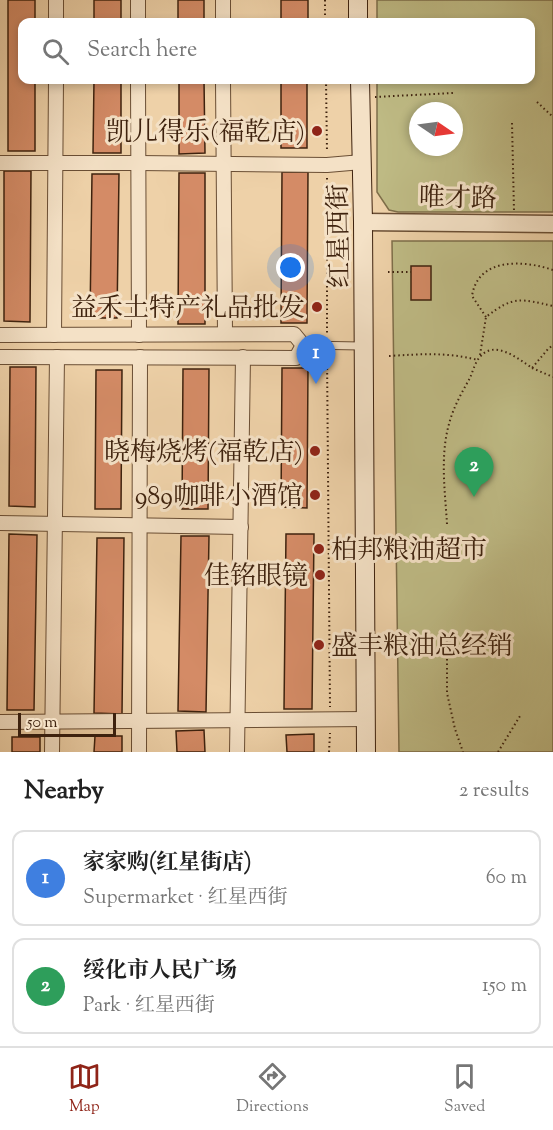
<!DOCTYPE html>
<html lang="en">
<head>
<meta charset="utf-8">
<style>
  :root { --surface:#fff; --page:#f2f2f2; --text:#222; --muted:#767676; --line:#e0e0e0; --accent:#8f2418 }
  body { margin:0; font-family:"Sorts Mill Goudy","Noto Serif SC",serif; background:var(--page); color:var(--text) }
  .compass { position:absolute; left:409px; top:102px; width:54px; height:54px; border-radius:50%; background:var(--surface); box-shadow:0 3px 9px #0003; rotate:103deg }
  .scale { position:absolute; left:18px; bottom:15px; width:98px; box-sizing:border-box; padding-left:6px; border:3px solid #3e220e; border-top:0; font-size:16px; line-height:21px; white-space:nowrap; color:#3e220e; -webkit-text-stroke:4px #f4e1c6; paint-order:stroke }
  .you { position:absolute; left:291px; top:268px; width:21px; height:21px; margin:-15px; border:4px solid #fff; border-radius:50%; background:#1a73e8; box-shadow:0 0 0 9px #1a73e833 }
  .badge { display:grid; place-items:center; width:39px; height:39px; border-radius:50%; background:var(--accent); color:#fff; font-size:20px; font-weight:700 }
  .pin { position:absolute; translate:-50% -50px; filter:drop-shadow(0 2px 3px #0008) }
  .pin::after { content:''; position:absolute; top:32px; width:21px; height:18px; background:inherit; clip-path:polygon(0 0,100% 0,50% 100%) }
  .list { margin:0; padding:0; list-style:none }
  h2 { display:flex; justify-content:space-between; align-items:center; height:78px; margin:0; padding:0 24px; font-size:26px }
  h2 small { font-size:20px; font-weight:400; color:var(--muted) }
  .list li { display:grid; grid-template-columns:39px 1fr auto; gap:18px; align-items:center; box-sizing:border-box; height:96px; margin:0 12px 12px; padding:0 12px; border:2px solid var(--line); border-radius:12px }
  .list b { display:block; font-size:22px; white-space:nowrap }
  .list p { margin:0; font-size:20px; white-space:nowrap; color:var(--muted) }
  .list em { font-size:20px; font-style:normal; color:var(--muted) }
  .icon { flex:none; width:33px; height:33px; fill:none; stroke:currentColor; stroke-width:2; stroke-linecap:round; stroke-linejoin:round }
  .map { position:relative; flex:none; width:553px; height:752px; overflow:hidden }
  .search { position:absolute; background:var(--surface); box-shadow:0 3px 9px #0003; left:18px; right:18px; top:18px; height:66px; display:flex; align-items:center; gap:15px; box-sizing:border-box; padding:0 21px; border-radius:12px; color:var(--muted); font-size:22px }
  .sheet { height:294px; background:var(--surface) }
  nav { display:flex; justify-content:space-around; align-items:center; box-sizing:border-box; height:84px; border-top:2px solid var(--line); background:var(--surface); font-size:16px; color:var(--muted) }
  nav a { display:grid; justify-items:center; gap:3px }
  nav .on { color:var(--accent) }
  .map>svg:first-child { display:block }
  .green { fill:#beba84; stroke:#7e6e49; stroke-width:1.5; fill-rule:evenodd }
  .building { fill:#d48b66; stroke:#3e220e; stroke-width:1.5 }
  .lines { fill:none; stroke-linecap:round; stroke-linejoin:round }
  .service-casing { stroke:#6a4e34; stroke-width:9 }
  .minor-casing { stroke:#6a4e34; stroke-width:16 }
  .tertiary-casing { stroke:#6a4e34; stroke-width:19 }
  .secondary-casing { stroke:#3e220e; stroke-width:20 }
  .path { stroke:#3e220e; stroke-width:2; stroke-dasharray:1.5 3; stroke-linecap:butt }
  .service { stroke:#f4e1c6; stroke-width:7 }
  .minor { stroke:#f4e1c6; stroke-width:14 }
  .tertiary { stroke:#f4e1c6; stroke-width:16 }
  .secondary { stroke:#f4e1c6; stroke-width:18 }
  .poi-dot { fill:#8f2418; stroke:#f4e1c6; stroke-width:2 }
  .labels { text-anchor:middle; stroke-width:6; stroke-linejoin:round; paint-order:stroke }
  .poi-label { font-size:26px; fill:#3e220e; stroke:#f4e1c6; text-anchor:end }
  .street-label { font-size:26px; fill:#3e220e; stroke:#f4e1c6 }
</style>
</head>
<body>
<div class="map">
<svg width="553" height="752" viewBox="0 0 553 752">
  <rect width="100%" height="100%" fill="#eed1a8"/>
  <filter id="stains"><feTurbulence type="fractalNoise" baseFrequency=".00333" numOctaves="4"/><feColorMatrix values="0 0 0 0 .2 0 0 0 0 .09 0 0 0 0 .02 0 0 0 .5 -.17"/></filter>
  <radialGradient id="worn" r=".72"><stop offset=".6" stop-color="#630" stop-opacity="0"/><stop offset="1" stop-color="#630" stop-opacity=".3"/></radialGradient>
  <g class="green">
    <path d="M377,0H553V212H398L389,210L377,192V80H530V22H377ZM418,111H454V147H418Z"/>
    <path d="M392,241H553V752H399Z"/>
  </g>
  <g class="building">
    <path d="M8,0H35V22H22V80H35V151H8Z"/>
    <rect x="94" y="0" width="27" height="22"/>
    <rect x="178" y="0" width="26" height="22"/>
    <rect x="281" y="0" width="27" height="22"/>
    <path d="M94,80H121V153H93Z"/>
    <path d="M179,80H204L205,153L179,154Z"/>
    <rect x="281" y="80" width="26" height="68"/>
    <path d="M4,171H31L30,322L4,321Z"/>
    <path d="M282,172H308L307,323H281Z"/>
    <path d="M179,173H205V324H178Z"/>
    <path d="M92,174H119L117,318H90Z"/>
    <rect x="411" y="266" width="20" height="34"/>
    <path d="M10,367H36L35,507L9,506Z"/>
    <path d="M282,368H308L307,508L281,507Z"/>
    <path d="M183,369H209L208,509H182Z"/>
    <path d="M96,370H122L121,509H95Z"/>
    <path d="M9,534L37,535L34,710H7Z"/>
    <path d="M286,534H314L312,709H284Z"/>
    <path d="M181,536H209L206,712L178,711Z"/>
    <path d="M97,538H124L122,714L94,713Z"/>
    <path d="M204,730L205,752H177L176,731Z"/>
    <path d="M314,734V752H287L286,735Z"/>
    <path d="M95,736H122V752H94Z"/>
    <rect x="12" y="737" width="28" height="15"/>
  </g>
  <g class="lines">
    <defs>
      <path id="service" d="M303,345L361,346"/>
      <g id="minor">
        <path d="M56,0V22"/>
        <path d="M138,0V22"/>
        <path d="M223,0V22"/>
        <path d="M138,80L139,335"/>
        <path d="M223,80L225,334"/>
        <path d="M0,163H138L327,165L362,162"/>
        <path d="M0,335L294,334L303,345L296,358L0,357"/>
        <path d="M54,335L56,80"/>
        <path d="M0,523L241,527"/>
        <path d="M0,722L366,719"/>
        <path d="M52,752L57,357"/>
        <path d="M139,752L140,357"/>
        <path d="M237,752L243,357"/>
      </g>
      <path id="tertiary" d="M363,222L553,224"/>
      <g id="secondary">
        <path d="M358,0V22"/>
        <path d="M360,80L363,222L366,752"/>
      </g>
    </defs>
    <use href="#service" class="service-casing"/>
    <use href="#minor" class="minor-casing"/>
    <use href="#tertiary" class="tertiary-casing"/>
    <use href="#secondary" class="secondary-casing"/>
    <g class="path">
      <path d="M325,0V22"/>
      <path d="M326,80L327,152"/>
      <path d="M375,97L453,93"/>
      <path d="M537,102L553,117"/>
      <path d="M512,123L514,211"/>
      <path d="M327,178V335"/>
      <path d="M388,272H411"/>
      <path d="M486,317L472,296C478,257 524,260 553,270"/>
      <path d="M327,355L330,707"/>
      <path d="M480,355L486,317C514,295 521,299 553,306"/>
      <path d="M389,356C422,354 446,352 478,360"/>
      <path d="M532,368L553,377"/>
      <path d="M447,524C445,491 440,456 449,424C453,408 462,392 470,378C473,371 475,362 480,357C494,339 519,359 532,368L548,349L553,345"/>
      <path d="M447,641V693L455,729L463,752"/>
      <path d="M329,752L330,733"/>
      <path d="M498,752L520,716"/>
    </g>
    <use href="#service" class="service"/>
    <use href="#minor" class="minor"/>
    <use href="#tertiary" class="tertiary"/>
    <use href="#secondary" class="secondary"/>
  </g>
  <g class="poi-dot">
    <circle cx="317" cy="131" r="6"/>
    <circle cx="317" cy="307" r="6"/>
    <circle cx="315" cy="451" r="6"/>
    <circle cx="315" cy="495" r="6"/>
    <circle cx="319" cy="549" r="6"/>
    <circle cx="320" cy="575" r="6"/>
    <circle cx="319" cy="645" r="6"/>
  </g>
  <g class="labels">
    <g class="poi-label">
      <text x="305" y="140">凯儿得乐(福乾店)</text>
      <text x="305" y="316">益禾土特产礼品批发</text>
      <text x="303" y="460">晓梅烧烤(福乾店)</text>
      <text x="303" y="504">989咖啡小酒馆</text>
      <text x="331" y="558" text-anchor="start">柏邦粮油超市</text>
      <text x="308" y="584">佳铭眼镜</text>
      <text x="331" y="654" text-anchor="start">盛丰粮油总经销</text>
    </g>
    <g class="street-label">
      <text transform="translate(458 197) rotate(1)" y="9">唯才路</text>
      <text transform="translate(338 236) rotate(-91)" y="9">红星西街</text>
    </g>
  </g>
  <rect width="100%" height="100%" filter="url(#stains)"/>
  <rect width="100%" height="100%" fill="url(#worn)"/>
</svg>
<svg class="compass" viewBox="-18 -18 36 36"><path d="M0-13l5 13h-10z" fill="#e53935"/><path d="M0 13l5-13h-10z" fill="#767676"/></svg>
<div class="scale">50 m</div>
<div class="you"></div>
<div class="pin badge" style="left:316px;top:384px;background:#3f7fe0">1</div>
<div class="pin badge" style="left:474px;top:497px;background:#2e9e5b">2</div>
<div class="search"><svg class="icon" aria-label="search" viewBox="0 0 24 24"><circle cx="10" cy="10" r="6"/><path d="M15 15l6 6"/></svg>Search here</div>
</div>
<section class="sheet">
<h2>Nearby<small>2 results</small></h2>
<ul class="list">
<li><span class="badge" style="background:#3f7fe0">1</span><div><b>家家购(红星街店)</b><p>Supermarket · 红星西街</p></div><em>60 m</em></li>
<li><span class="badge" style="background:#2e9e5b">2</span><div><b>绥化市人民广场</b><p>Park · 红星西街</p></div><em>150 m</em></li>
</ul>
</section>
<nav>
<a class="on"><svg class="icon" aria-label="map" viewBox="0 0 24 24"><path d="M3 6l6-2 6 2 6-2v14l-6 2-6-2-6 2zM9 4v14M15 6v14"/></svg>Map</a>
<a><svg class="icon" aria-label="directions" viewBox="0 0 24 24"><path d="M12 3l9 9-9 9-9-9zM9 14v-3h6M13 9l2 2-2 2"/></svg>Directions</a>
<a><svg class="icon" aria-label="saved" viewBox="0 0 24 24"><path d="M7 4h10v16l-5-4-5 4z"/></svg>Saved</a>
</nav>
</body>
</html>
